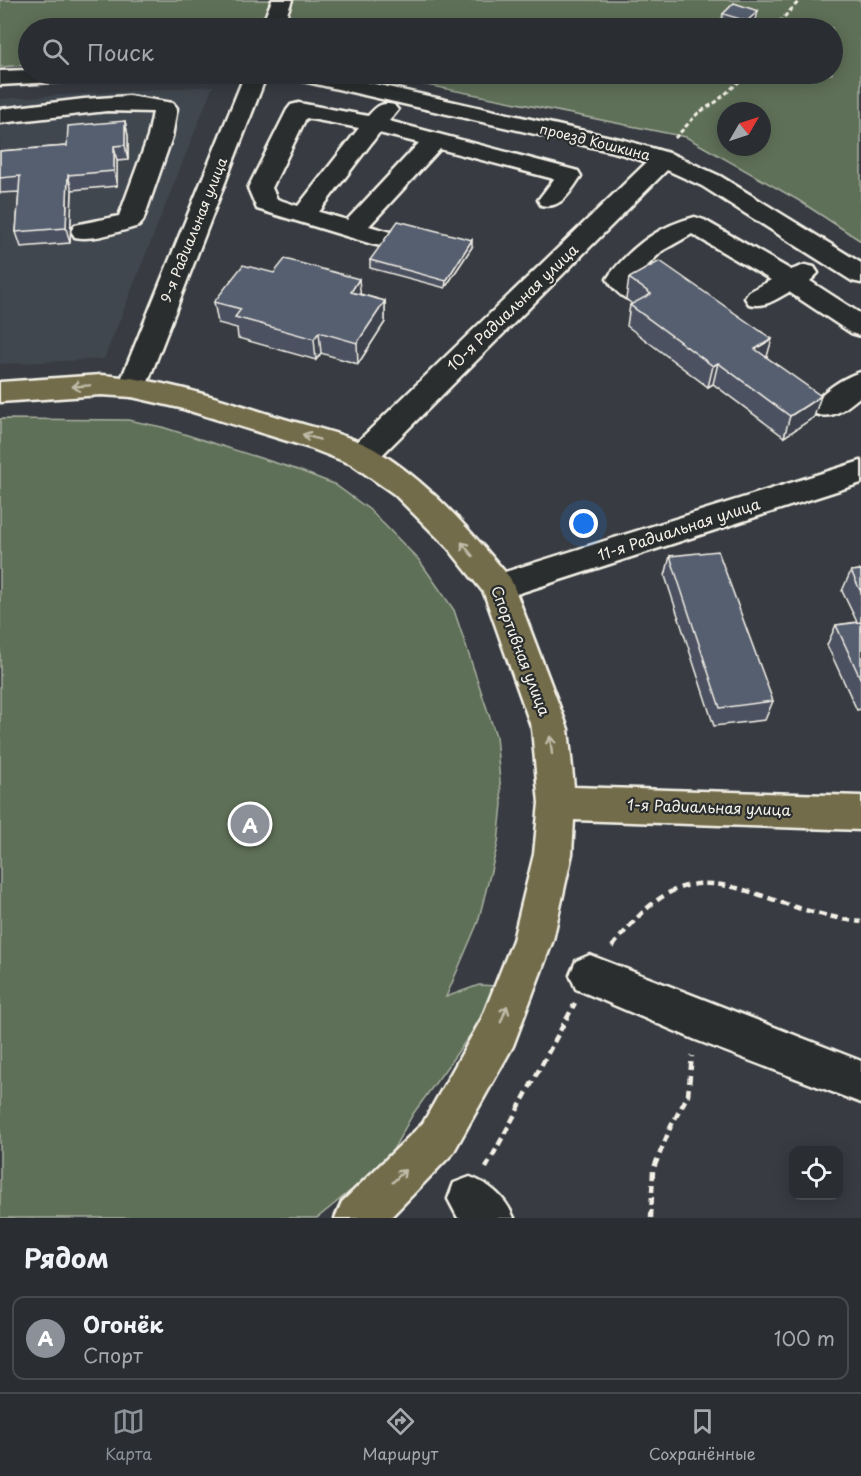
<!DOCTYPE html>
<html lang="ru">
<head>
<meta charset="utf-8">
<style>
  :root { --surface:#2a2d32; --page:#36393e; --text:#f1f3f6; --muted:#a5a8ac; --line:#46494d; --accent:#8c9099 }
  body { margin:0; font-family:"Playpen Sans",sans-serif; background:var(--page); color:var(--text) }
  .controls { position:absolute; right:18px; bottom:18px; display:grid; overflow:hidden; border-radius:12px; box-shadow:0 3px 15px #0003 }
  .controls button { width:54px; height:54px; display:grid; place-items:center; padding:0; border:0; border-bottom:2px solid var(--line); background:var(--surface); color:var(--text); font:30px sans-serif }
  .compass { position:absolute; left:717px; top:102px; width:54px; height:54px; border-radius:50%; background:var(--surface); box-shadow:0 3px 15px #0003; rotate:51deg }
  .you { position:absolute; left:584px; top:524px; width:21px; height:21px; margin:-15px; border:4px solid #fff; border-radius:50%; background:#1a73e8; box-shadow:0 0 0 9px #1a73e833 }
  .badge { display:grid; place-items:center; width:39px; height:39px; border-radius:50%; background:var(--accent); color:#fff; font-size:20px; font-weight:700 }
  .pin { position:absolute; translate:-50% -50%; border:3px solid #fff; box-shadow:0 2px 6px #0006 }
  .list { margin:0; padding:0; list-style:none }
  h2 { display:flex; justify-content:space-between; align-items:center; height:78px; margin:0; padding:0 24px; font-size:26px }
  h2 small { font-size:20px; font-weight:400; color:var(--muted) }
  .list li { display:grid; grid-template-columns:39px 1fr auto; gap:18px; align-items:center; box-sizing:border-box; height:84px; margin:0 12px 12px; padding:0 12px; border:2px solid var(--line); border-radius:12px }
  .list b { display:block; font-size:22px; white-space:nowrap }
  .list p { margin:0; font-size:20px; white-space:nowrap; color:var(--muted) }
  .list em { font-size:20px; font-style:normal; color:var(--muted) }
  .icon { flex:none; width:33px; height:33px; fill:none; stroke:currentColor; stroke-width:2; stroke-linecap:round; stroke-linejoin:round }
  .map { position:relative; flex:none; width:861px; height:1218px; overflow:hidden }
  .search { position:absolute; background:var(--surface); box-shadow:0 3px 15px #0003; left:18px; right:18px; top:18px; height:66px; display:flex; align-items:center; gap:15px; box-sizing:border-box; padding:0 21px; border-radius:33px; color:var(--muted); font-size:22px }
  .sheet { height:174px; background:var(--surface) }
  nav { display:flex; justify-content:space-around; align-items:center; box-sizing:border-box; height:84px; border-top:2px solid var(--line); background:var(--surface); font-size:16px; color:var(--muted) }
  nav a { display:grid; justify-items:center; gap:3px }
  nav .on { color:var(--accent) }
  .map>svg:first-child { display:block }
  .built { fill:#414650 }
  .green { fill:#5e6f58; stroke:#a9b0a0; stroke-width:1.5; fill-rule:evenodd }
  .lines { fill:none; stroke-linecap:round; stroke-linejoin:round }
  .minor-casing { stroke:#f4f1e8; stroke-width:5 }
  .major-casing { stroke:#f4f1e8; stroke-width:5 }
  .path-far1 { stroke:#f4f1e8; stroke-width:3; stroke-dasharray:4.5 3; stroke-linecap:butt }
  .path { stroke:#f4f1e8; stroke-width:4.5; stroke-dasharray:8 5; stroke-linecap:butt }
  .minor { fill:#2a2d2e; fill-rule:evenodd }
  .major { fill:#736c4b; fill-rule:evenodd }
  .wall { fill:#4b5160; stroke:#f4f1e8; stroke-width:1.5 }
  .shaded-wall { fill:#3d424e; stroke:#f4f1e8; stroke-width:1.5 }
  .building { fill:#575e70; stroke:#f4f1e8; stroke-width:1.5 }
  .oneway { stroke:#c0bca9 }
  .labels { text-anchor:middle; stroke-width:4.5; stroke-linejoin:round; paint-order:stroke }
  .far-street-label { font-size:14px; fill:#f4f1e8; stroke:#2a2d2e }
  .street-label { font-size:15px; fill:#f4f1e8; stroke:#2a2d2e }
</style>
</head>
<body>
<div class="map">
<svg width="861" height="1218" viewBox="0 0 861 1218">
  <rect width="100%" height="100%" fill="#383c42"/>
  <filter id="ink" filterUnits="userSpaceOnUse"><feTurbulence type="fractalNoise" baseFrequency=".0167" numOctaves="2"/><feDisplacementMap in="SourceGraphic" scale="12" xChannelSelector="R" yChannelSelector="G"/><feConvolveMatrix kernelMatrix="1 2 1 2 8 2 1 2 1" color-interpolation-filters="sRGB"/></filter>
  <g filter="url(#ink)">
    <path class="built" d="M213,86L104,359L0,364V99Z"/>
    <g class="green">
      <path d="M0,0H861V241L798,200L686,137L372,74H832V28H28V65L0,67ZM726,111H762V147H726Z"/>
      <path d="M0,419L128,420L162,427L298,470L334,484L370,510L419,560L454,610L496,736L502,804L498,843L478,922L446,997L479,985L496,986L486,1013L413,1114L386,1162L317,1218H0Z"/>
    </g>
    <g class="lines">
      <defs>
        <g id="minor">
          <path d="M272,0H292L282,28H261Z"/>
          <path d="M28,70V74H84L81,79L73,81L0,85V71Z"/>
          <path d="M245,74H267L146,387L142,394L132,397L122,394L118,387Z"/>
          <path d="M292,74H330L624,140L672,154L720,176L861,263V283L852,281L702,186L667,170L373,464L362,467L351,464L347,456L351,448L647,162L618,153L303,81L295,79Z"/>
          <path d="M129,96L173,103L177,108L172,137L143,221L139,226C120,231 94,241 75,237L71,231L75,225L119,216L148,137L153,112L107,111L0,123V109L84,99Z"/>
          <path d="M299,103L368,116C377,106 381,102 394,105L398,110L389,121L578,171L581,176C571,191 561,210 541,205L538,200L554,179L440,149L369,226L390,232L394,238L390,244L381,246L372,244L257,209L248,188L287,110L291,105ZM306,118L359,128L298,206L277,199L272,188ZM379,133L419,143L347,220L319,212Z"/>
          <path d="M695,217L704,220L791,270L805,265L814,267L818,273L810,281L861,314V336L851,333L789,292C775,300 764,308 749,304L745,298L749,292L771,280L692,234L662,251L635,278L649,294L645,300C628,305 616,293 607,279L611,273C634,245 659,226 695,217Z"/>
          <path d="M861,372V396C846,407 835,420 816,414L812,407C820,392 844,377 861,372Z"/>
          <path d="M861,461V483L498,600L486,596L482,587L486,578Z"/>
          <path d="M590,955L861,1061V1103L696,1040L576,989L570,975L576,961Z"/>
          <path d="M470,1177C491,1185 505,1197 514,1218H458L448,1199L454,1183Z"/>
        </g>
        <path id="major" d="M101,375C165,379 226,401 288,420C316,428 349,435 374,449C428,481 470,530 510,578L514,587L568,729L574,787L861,796V830L574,820L572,854L553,940L513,1046L453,1153L390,1218H335L342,1202L423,1123L482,1018L513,940L534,854L539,803L532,729L484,593L448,548L394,494L351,464L310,448L180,408L132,397L101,395L0,402V382Z"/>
      </defs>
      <use href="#minor" class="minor-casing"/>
      <use href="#major" class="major-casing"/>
      <g class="path-far1">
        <path d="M774,28L799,1"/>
        <path d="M129,79L202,74"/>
        <path d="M675,138L698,113L716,102L748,74"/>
      </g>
      <g class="path">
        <path d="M612,947C630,925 650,900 677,889C715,873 762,897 798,908C819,914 839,919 861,922"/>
        <path d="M486,1168L575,1003"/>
        <path d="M651,1218L653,1170L671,1126L688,1095L692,1056"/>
      </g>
      <use href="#minor" class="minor"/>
      <use href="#major" class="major"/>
    </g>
    <g class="wall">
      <path d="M734,3L754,28H720L723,14Z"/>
      <path d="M125,121L128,136V160L117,161V186L72,190L70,243L21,247L16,232L19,192L0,193V151L67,146Z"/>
      <path d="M472,247L445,288L370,268V260Z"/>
      <path d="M629,278L767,357L814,417L784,437L713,384L708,387L627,326L630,305L632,304L626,299Z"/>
      <path d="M360,294L385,301V322L358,364L321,353L316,360L238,338L237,328L218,323L214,302Z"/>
      <path d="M670,556L773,701L765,720L714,726L665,576Z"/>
      <path d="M861,570V709L857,710L827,645L836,625L857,622L842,591L851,571Z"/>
    </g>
    <g class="shaded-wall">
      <path d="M758,11L754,28H746L747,21Z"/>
      <path d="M125,121L128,136V160L125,145Z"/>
      <path d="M114,146L117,161V186L114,171Z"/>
      <path d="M68,175L72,190L70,243L66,228Z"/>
      <path d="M472,240V247L445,288L446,281Z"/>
      <path d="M359,279L361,300L351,292Z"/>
      <path d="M385,301V322L358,364L357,343Z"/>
      <path d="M319,332L321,353L316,360L314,339Z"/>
      <path d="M772,339L766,360L755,349Z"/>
      <path d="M718,363L713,384L708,387L713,366Z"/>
      <path d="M821,396L814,417L784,437L790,416Z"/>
    </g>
    <g class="building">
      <path d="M734,3L758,11L747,21L723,14Z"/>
      <path d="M125,121V145L114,146V171L68,175L66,228L16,232L20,176L0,178V151L67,146L68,126Z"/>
      <path d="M398,221L472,240L446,281L370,260Z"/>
      <path d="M285,259L359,279L351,292L385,301L357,343L319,332L314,339L235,317L241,309L214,302L243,265L274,273Z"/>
      <path d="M660,261L772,339L755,349L821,396L790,416L718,363L713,366L630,305L651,294L629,278Z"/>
      <path d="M718,551L773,701L720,708L670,556Z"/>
      <path d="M861,570V592L851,571Z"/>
      <path d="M861,622V680L836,625Z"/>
    </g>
    <defs><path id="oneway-shaft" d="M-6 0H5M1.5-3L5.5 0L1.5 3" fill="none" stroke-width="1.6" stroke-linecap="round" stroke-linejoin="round" transform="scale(1.5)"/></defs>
    <g class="oneway">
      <use href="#oneway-shaft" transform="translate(81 386) rotate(176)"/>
      <use href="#oneway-shaft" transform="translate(311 437) rotate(-163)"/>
      <use href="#oneway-shaft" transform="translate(467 549) rotate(-129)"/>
      <use href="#oneway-shaft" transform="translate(551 745) rotate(-96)"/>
      <use href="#oneway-shaft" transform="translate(504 1014) rotate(-69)"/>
      <use href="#oneway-shaft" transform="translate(399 1176) rotate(-45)"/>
    </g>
  </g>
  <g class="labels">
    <g class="far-street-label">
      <text transform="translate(595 142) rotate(14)" y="5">проезд Кошкина</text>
      <text transform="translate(194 230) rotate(-68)" y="5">9-я Радиальная улица</text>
    </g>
    <g class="street-label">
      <text transform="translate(513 308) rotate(-44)" y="5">10-я Радиальная улица</text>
      <text transform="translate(679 530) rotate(-18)" y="5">11-я Радиальная улица</text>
      <text transform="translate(520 651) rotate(69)" y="5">Спортивная улица</text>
      <text transform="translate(709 808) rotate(2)" y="5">1-я Радиальная улица</text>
    </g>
  </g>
</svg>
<div class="controls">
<button><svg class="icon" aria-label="locate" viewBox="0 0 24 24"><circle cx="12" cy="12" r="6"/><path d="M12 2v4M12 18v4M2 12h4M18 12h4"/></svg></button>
</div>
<svg class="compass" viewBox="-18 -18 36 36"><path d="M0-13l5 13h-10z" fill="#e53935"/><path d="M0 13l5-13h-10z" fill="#a5a8ac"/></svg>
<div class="you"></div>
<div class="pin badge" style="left:250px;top:824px">A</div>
<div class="search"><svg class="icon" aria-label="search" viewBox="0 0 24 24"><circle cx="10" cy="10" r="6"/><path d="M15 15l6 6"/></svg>Поиск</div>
</div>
<section class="sheet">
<h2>Рядом<small></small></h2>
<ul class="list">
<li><span class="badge">A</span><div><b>Огонёк</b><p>Спорт</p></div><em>100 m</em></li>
</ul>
</section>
<nav>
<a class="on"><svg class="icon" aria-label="map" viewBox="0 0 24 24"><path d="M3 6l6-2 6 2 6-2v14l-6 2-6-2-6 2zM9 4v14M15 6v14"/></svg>Карта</a>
<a><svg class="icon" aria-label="directions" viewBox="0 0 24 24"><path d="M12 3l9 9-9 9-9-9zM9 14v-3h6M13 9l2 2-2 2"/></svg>Маршрут</a>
<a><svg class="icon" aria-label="saved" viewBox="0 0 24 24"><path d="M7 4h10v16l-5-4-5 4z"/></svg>Сохранённые</a>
</nav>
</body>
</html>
